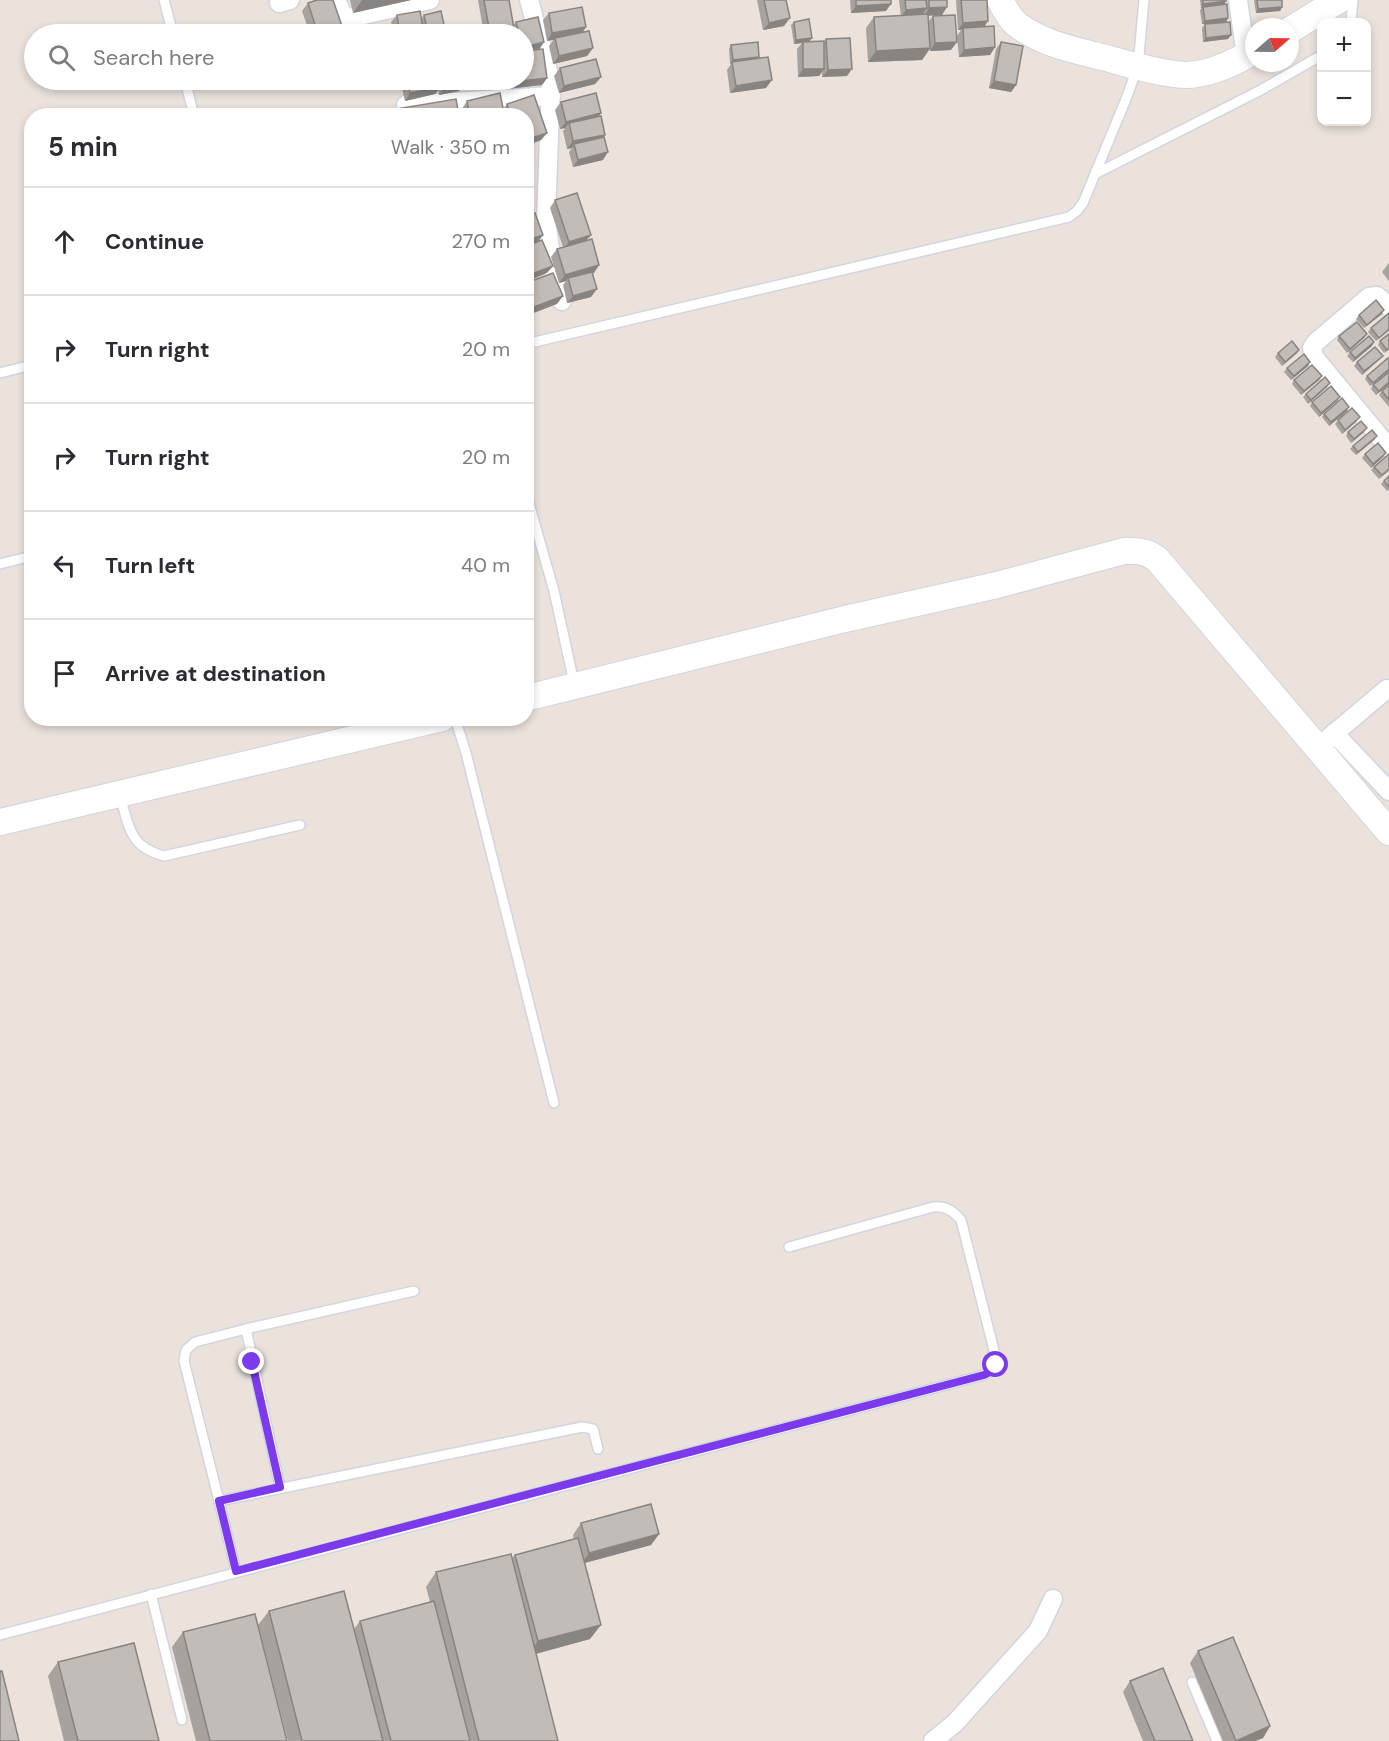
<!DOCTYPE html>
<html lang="en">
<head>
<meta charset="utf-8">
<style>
  :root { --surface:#fff; --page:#f7f7f7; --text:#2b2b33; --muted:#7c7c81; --line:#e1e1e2 }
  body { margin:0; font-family:"DM Sans",sans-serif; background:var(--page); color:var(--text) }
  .controls { position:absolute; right:18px; top:18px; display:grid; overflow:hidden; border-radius:12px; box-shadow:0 3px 9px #0003 }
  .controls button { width:54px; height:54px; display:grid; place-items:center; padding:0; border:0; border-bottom:2px solid var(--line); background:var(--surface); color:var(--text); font:30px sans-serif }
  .compass { position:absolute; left:1245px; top:18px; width:54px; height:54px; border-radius:50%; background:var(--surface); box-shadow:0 3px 9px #0003; rotate:70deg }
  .stop { position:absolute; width:18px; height:18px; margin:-14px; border:4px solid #7c3aed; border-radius:50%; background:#fff }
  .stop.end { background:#7c3aed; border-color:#fff; box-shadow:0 2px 6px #0008 }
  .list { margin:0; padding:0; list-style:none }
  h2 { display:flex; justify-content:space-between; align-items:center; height:78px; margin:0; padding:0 24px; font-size:26px }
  h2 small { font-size:20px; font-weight:400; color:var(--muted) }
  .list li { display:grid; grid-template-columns:39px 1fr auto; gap:18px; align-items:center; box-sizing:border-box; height:108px; padding:0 24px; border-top:2px solid var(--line) }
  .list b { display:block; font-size:22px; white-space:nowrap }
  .list em { font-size:20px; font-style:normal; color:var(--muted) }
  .icon { flex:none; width:33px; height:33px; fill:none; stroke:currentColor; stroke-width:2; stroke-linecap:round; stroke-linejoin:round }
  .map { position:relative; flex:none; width:1389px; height:1741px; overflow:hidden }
  .search { position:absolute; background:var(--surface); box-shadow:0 3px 9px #0003; left:24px; top:24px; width:510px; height:66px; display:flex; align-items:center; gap:15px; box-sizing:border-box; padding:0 21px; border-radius:33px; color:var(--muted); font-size:22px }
  .panel { position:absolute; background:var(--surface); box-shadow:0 3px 9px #0003; left:24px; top:108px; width:510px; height:618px; border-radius:24px }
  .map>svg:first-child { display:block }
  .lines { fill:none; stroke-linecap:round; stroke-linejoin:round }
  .lane-casing { stroke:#d0d5e1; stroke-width:12 }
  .street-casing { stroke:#d0d5e1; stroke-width:21 }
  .secondary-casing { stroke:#d0d5e1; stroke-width:28 }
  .lane { stroke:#fff; stroke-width:9 }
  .street { stroke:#fff; stroke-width:18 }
  .secondary { stroke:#fff; stroke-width:26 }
  .wall { fill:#a7a29e }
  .shaded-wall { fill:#888481 }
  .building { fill:#c2bcb8; stroke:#888481; stroke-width:1.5 }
  .route { stroke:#7c3aed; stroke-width:8 }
</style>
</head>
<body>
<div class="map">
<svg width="1389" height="1741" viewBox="0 0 1389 1741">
  <rect width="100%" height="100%" fill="#eae2db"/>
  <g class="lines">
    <defs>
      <g id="lane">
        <path d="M164,0L173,34"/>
        <path d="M1351,22L1353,0"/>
        <path d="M185,80L194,116"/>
        <path d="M1095,174L1259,91L1322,55"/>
        <path d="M526,344L1069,217L1077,211L1083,203L1126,99L1138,66L1144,0"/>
        <path d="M0,373L32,365"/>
        <path d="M526,493L554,591L574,683"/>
        <path d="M0,564L32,556"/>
        <path d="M455,718L466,753L554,1103"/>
        <path d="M120,796C129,826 129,847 164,856L300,825"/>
        <path d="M246,1329L414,1291"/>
        <path d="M219,1501L184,1361L186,1350L195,1342L246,1329L280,1487"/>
        <path d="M236,1571L219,1501L582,1427L593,1429L598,1449"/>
        <path d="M151,1594L182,1720"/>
        <path d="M0,1635L984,1375C993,1371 996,1367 996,1358L961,1220C952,1210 946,1206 933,1207L789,1247"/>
        <path d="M1192,1682L1217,1741"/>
      </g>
      <g id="street">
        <path d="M336,0L343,15L350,18L430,0"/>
        <path d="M529,0L551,82L546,219L553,270L562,301"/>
        <path d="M1238,0L1246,56"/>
        <path d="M279,3L290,0"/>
        <path d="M406,105L551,96"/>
        <path d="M1389,307L1377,296L1369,297L1316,342L1312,348L1314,357L1389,448"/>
        <path d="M1334,733L1389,791"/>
        <path d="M1317,748L1387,689"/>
        <path d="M933,1741L955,1723L1038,1631L1053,1599"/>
      </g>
      <g id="secondary">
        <path d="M1000,0C1005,9 1010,20 1019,26C1046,46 1081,51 1113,60C1136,66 1161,74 1185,75C1210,75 1234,63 1254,51"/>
        <path d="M1290,30L1339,0"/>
        <path d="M526,698L845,619L997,585L1124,551C1136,550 1147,551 1157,559L1389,832"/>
        <path d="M0,822L442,718"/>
      </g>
    </defs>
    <use href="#lane" class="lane-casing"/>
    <use href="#street" class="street-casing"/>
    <use href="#secondary" class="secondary-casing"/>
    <use href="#lane" class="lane"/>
    <use href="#street" class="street"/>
    <use href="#secondary" class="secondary"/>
  </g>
  <g class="wall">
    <path d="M350,0H411L353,13Z"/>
    <path d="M478,0H509L513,26L516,22L540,49L547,78L542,85L498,90L497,81L494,86L461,90V89L459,91L439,95L438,90L435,94L405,101L400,80H524V34H484Z"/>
    <path d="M757,0H786L784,26L763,30Z"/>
    <path d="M850,0H891L886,11L851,13Z"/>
    <path d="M899,0H947L942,15H928V22L933,16L951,50L930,51V49L922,60L868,62L866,28L874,17L901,16Z"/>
    <path d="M956,0H987L984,27L995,47L990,55L959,57L957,36L961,30H958Z"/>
    <path d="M1200,0H1226L1224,4L1228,18L1226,22L1202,24L1200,10L1202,7L1201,8Z"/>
    <path d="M1254,0H1282V7L1280,11L1256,13Z"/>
    <path d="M308,3L344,32L342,34H310L302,11Z"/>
    <path d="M549,13L583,32L593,48L587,56L553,64L549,46L554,39L547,41L543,20Z"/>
    <path d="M397,15L421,19L424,15L446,34H394L391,22Z"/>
    <path d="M794,22L810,42H824L826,39L847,76L822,77V72L819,76L798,77L797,49L802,43L794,44L791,25Z"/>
    <path d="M1205,24L1231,35L1228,39L1203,42L1202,28Z"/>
    <path d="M1001,42L1016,85L1011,92L989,88L996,49Z"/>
    <path d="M731,45L759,57L766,88L730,93L727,70L731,64H730L729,49Z"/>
    <path d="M560,68L601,77L595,84L559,93L554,76Z"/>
    <path d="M500,93L503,109L507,104L534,95L547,133L541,140L526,146V116H463L462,109L467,101Z"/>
    <path d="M561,102L601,113L598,117L605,135L603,137V160L573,167L569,152L572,148L567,149L563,131L565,128L560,129L555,110Z"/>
    <path d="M396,109L459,116H392Z"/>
    <path d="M555,200L587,241L599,265L593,273L591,297L567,303L563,285L566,281L559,283L551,257L557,249L563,247L550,208Z"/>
    <path d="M1389,263V281L1382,272Z"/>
    <path d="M1389,313V331L1376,341L1368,332L1371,328Z"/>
    <path d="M1382,314L1364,328L1356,319L1359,315Z"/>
    <path d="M1367,334L1364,338L1347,353L1337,340L1339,336Z"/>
    <path d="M1380,341L1389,350L1384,353L1378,345Z"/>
    <path d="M1372,346L1353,362L1347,356L1350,352Z"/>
    <path d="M1299,350L1297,353L1282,366L1275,357L1278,353Z"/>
    <path d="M1380,359L1362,375L1354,366L1357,362Z"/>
    <path d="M1308,366L1291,380L1284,372L1287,368Z"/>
    <path d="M1389,371L1370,386L1365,379L1367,376Z"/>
    <path d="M1294,380H1319L1301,395L1292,384Z"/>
    <path d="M1330,383L1327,387L1308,404L1303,397L1306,394Z"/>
    <path d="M1389,384L1376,395L1371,389L1373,385Z"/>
    <path d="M1389,385V407L1379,395L1382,391Z"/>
    <path d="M1337,401L1319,417L1310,406L1312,402Z"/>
    <path d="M1347,411L1329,426L1322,417L1324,414Z"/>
    <path d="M1338,420L1357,421L1342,434L1335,424Z"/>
    <path d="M1348,432H1364L1351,443L1346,436Z"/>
    <path d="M1377,436L1374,440L1356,455L1350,449L1353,446Z"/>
    <path d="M1365,454L1383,457L1371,468L1362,458Z"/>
    <path d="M1389,454V471L1379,479L1371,470L1374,467Z"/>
    <path d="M1389,476V490L1387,491L1381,484Z"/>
    <path d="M581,1523L659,1534L651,1545L584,1563L590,1639L536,1654L558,1741H288L258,1625L269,1611L354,1629L360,1621L430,1602L426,1587L436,1572L512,1558L515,1555L574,1539L573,1535Z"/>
    <path d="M183,1632L287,1741H196L172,1647Z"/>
    <path d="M1198,1651L1270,1726L1263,1738L1255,1741H1223L1190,1663Z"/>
    <path d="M58,1662L159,1741H64L48,1676Z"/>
    <path d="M1130,1681L1193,1741H1143L1123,1692Z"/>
  </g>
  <g class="shaded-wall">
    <path d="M362,0H411L353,13Z"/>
    <path d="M1226,1L1224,5L1201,8L1203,4Z"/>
    <path d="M891,4L886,11L851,13L856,6Z"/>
    <path d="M947,7L942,15L924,16L929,8Z"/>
    <path d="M1282,7L1280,11L1256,13L1258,9Z"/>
    <path d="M927,8L922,15L901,17L906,10Z"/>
    <path d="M790,18L784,26L763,30L769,23Z"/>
    <path d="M1228,18L1226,22L1202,24L1205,21Z"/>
    <path d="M988,21L983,29L963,28L961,30H958L963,23Z"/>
    <path d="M586,27L581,35L547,41L552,33Z"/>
    <path d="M1231,35L1228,39L1203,42L1206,38Z"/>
    <path d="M812,38L809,42H803L802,43L794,44L796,40Z"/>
    <path d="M544,42L539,50L524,53V47Z"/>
    <path d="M957,42L951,50L930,51L935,43Z"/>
    <path d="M995,47L990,55L959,57L964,50Z"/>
    <path d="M593,48L587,56L553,64L559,56Z"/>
    <path d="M930,48L922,60L868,62L876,51Z"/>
    <path d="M759,57L756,61L732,62L730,64L733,60Z"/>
    <path d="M803,69H824L819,76L798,77Z"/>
    <path d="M852,69L847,76L822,77L828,70Z"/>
    <path d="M601,77L595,84L559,93L564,86Z"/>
    <path d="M547,78L542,85L498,90L503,83Z"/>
    <path d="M494,80H498L494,86L461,90L466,83Z"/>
    <path d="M772,80L766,88L730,93L736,86Z"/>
    <path d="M994,81L1016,85L1011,92L989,88Z"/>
    <path d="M465,83L459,91L439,95L445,87Z"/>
    <path d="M441,87L435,94L405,101L410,93Z"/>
    <path d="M601,113L595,121L569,123L565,128L560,129L566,122Z"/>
    <path d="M547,133L541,140L526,146V140Z"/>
    <path d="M605,135L600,142L574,144L572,148L567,149L573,141Z"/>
    <path d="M608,152L603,160L573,167L578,160Z"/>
    <path d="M543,235L538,242L526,246V241Z"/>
    <path d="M591,235L585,242L563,249L569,242Z"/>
    <path d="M599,265L594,273L569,280L568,278L566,281L559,283L565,275Z"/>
    <path d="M553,266L547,273L526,282V276Z"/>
    <path d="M597,289L591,297L567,303L573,296Z"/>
    <path d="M563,296L557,304L526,316V310Z"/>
    <path d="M1384,310L1382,314L1364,328L1367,325Z"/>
    <path d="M1367,334L1364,338L1347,353L1350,349Z"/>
    <path d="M1374,342L1372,346L1353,362L1355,358Z"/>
    <path d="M1299,350L1297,353L1282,366L1285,362Z"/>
    <path d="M1383,356L1380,359L1362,375L1364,371Z"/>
    <path d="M1310,362L1308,366L1291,380L1294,376Z"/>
    <path d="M1389,369V371L1370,386L1373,383Z"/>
    <path d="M1322,376L1319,380L1301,395L1304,391Z"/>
    <path d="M1389,382V384L1376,395L1379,391Z"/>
    <path d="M1330,383L1327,387L1308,404L1311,400Z"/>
    <path d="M1340,397L1337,401L1319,417L1321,413Z"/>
    <path d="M1349,407L1347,411L1329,426L1331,422Z"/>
    <path d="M1360,417L1357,421L1342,434L1345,430Z"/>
    <path d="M1367,428L1364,432L1351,443L1354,439Z"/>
    <path d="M1377,436L1374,440L1356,455L1358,452Z"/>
    <path d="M1386,453L1383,457L1371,468L1373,464Z"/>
    <path d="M659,1534L651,1545L581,1564L589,1553Z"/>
    <path d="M601,1625L590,1639L527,1656L538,1641Z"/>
    <path d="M1270,1726L1263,1738L1255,1741H1236Z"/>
  </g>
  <g class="building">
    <path d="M317,0H333L344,32L335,34H318L308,3Z"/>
    <path d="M484,0H509L515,34H490Z"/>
    <path d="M764,0H786L790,18L769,23Z"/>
    <path d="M856,0H891V4L856,6Z"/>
    <path d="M905,0H926L927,8L906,10Z"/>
    <path d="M929,0H947V7L929,8Z"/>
    <path d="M961,0H987L988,21L963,23Z"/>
    <path d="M1203,0H1226V1L1203,4Z"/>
    <path d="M1257,0H1282V7L1258,9Z"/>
    <path d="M1227,4L1228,18L1205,21L1203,7Z"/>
    <path d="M582,7L586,27L552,33L549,13Z"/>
    <path d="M420,11L424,34H400L397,15Z"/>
    <path d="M441,11L446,34H428L424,15Z"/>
    <path d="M928,14L930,48L876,51L874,17Z"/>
    <path d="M955,15L957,42L935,43L933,16Z"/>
    <path d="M538,17L544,42L524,47V34H519L516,22Z"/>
    <path d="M809,19L812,38L796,40L794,22Z"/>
    <path d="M1230,22L1231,35L1206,38L1205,24Z"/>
    <path d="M994,26L995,47L964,50L963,28Z"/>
    <path d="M589,31L593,48L559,56L555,38Z"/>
    <path d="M850,38L852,69L828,70L826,39Z"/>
    <path d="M824,41V69H803V42Z"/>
    <path d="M758,42L759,57L733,60L731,45Z"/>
    <path d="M1001,42L1023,46L1016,85L994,81Z"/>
    <path d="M543,49L547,78L503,83V80H524V51Z"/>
    <path d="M768,57L772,80L736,86L732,62Z"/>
    <path d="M596,59L601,77L564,86L560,68Z"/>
    <path d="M407,80H439L441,87L410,93Z"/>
    <path d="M443,80H464L465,83L445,87Z"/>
    <path d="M466,80H494L466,83Z"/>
    <path d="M500,93L504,113L495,116H470L467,101Z"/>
    <path d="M596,93L601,113L566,122L561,102Z"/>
    <path d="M534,95L547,133L526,140V116H511L507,104Z"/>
    <path d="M456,99L459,116H397L396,109Z"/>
    <path d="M601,116L605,135L573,141L569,123Z"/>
    <path d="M604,137L608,152L578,160L574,144Z"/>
    <path d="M577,193L591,235L569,242L555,200Z"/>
    <path d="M535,213L543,235L526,241V216Z"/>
    <path d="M592,239L599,265L565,275L557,249Z"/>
    <path d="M542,240L553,266L526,276V246Z"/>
    <path d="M592,272L597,289L573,296L568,278Z"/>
    <path d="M553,273L563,296L526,310V283Z"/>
    <path d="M1376,300L1384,310L1367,325L1359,315Z"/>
    <path d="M1389,313V329L1379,338L1371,328Z"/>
    <path d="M1357,322L1367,334L1350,349L1339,336Z"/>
    <path d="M1389,334V348L1387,350L1380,341Z"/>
    <path d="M1369,336L1374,342L1355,358L1350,352Z"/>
    <path d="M1292,341L1299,350L1285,362L1278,353Z"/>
    <path d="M1375,347L1383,356L1364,371L1357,362Z"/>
    <path d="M1304,354L1310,362L1294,376L1287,368Z"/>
    <path d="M1388,358L1389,360V369L1373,383L1367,376Z"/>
    <path d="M1312,365L1322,376L1304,391L1294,380Z"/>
    <path d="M1389,372V382L1379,391L1373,385Z"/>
    <path d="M1325,377L1330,383L1311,400L1306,394Z"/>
    <path d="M1389,385V400L1382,391Z"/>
    <path d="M1331,386L1340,397L1321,413L1312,402Z"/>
    <path d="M1342,398L1349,407L1331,422L1324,414Z"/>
    <path d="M1352,408L1360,417L1345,430L1338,420Z"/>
    <path d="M1361,421L1367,428L1354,439L1348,432Z"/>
    <path d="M1372,430L1377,436L1358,452L1353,446Z"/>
    <path d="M1378,443L1386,453L1373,464L1365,454Z"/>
    <path d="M1389,454V469L1382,475L1374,467Z"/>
    <path d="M1389,476V487L1384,481Z"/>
    <path d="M651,1504L659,1534L589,1553L581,1523Z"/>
    <path d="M578,1538L601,1625L538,1641L515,1555Z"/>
    <path d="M511,1554L558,1741H479L436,1572Z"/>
    <path d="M344,1591L383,1741H302L269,1611Z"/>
    <path d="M434,1601L470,1741H391L360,1621Z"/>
    <path d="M255,1614L287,1741H210L183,1632Z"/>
    <path d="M1233,1637L1270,1726L1236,1741L1198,1651Z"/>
    <path d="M134,1643L159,1741H78L58,1662Z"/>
    <path d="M1163,1668L1193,1741H1155L1130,1681Z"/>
    <path d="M0,1671H2L19,1741H0Z"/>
  </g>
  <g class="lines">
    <path class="route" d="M252,1362L280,1487L219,1501L236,1571L984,1375L992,1371L996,1365"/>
  </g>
</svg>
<div class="controls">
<button>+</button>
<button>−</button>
</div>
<svg class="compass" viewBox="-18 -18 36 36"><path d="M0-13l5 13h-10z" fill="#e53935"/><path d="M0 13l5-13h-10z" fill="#7c7c81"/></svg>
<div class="stop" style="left:996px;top:1365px"></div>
<div class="stop end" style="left:252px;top:1362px"></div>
<div class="search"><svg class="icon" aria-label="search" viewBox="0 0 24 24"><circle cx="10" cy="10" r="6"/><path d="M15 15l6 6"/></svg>Search here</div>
<section class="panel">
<h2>5 min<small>Walk · 350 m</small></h2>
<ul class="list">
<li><svg class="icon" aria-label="ahead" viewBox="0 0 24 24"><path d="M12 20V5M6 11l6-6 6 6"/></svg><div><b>Continue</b></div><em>270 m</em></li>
<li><svg class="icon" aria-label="right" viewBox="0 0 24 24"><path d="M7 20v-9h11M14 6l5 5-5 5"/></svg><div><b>Turn right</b></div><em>20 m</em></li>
<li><svg class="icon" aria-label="right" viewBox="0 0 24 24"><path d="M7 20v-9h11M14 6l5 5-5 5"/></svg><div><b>Turn right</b></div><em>20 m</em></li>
<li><svg class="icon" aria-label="left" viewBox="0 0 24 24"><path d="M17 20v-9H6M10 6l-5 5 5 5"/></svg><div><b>Turn left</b></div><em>40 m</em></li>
<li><svg class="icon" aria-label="arrive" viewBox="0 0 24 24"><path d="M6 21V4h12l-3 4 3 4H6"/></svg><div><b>Arrive at destination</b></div></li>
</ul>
</section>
</div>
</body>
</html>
